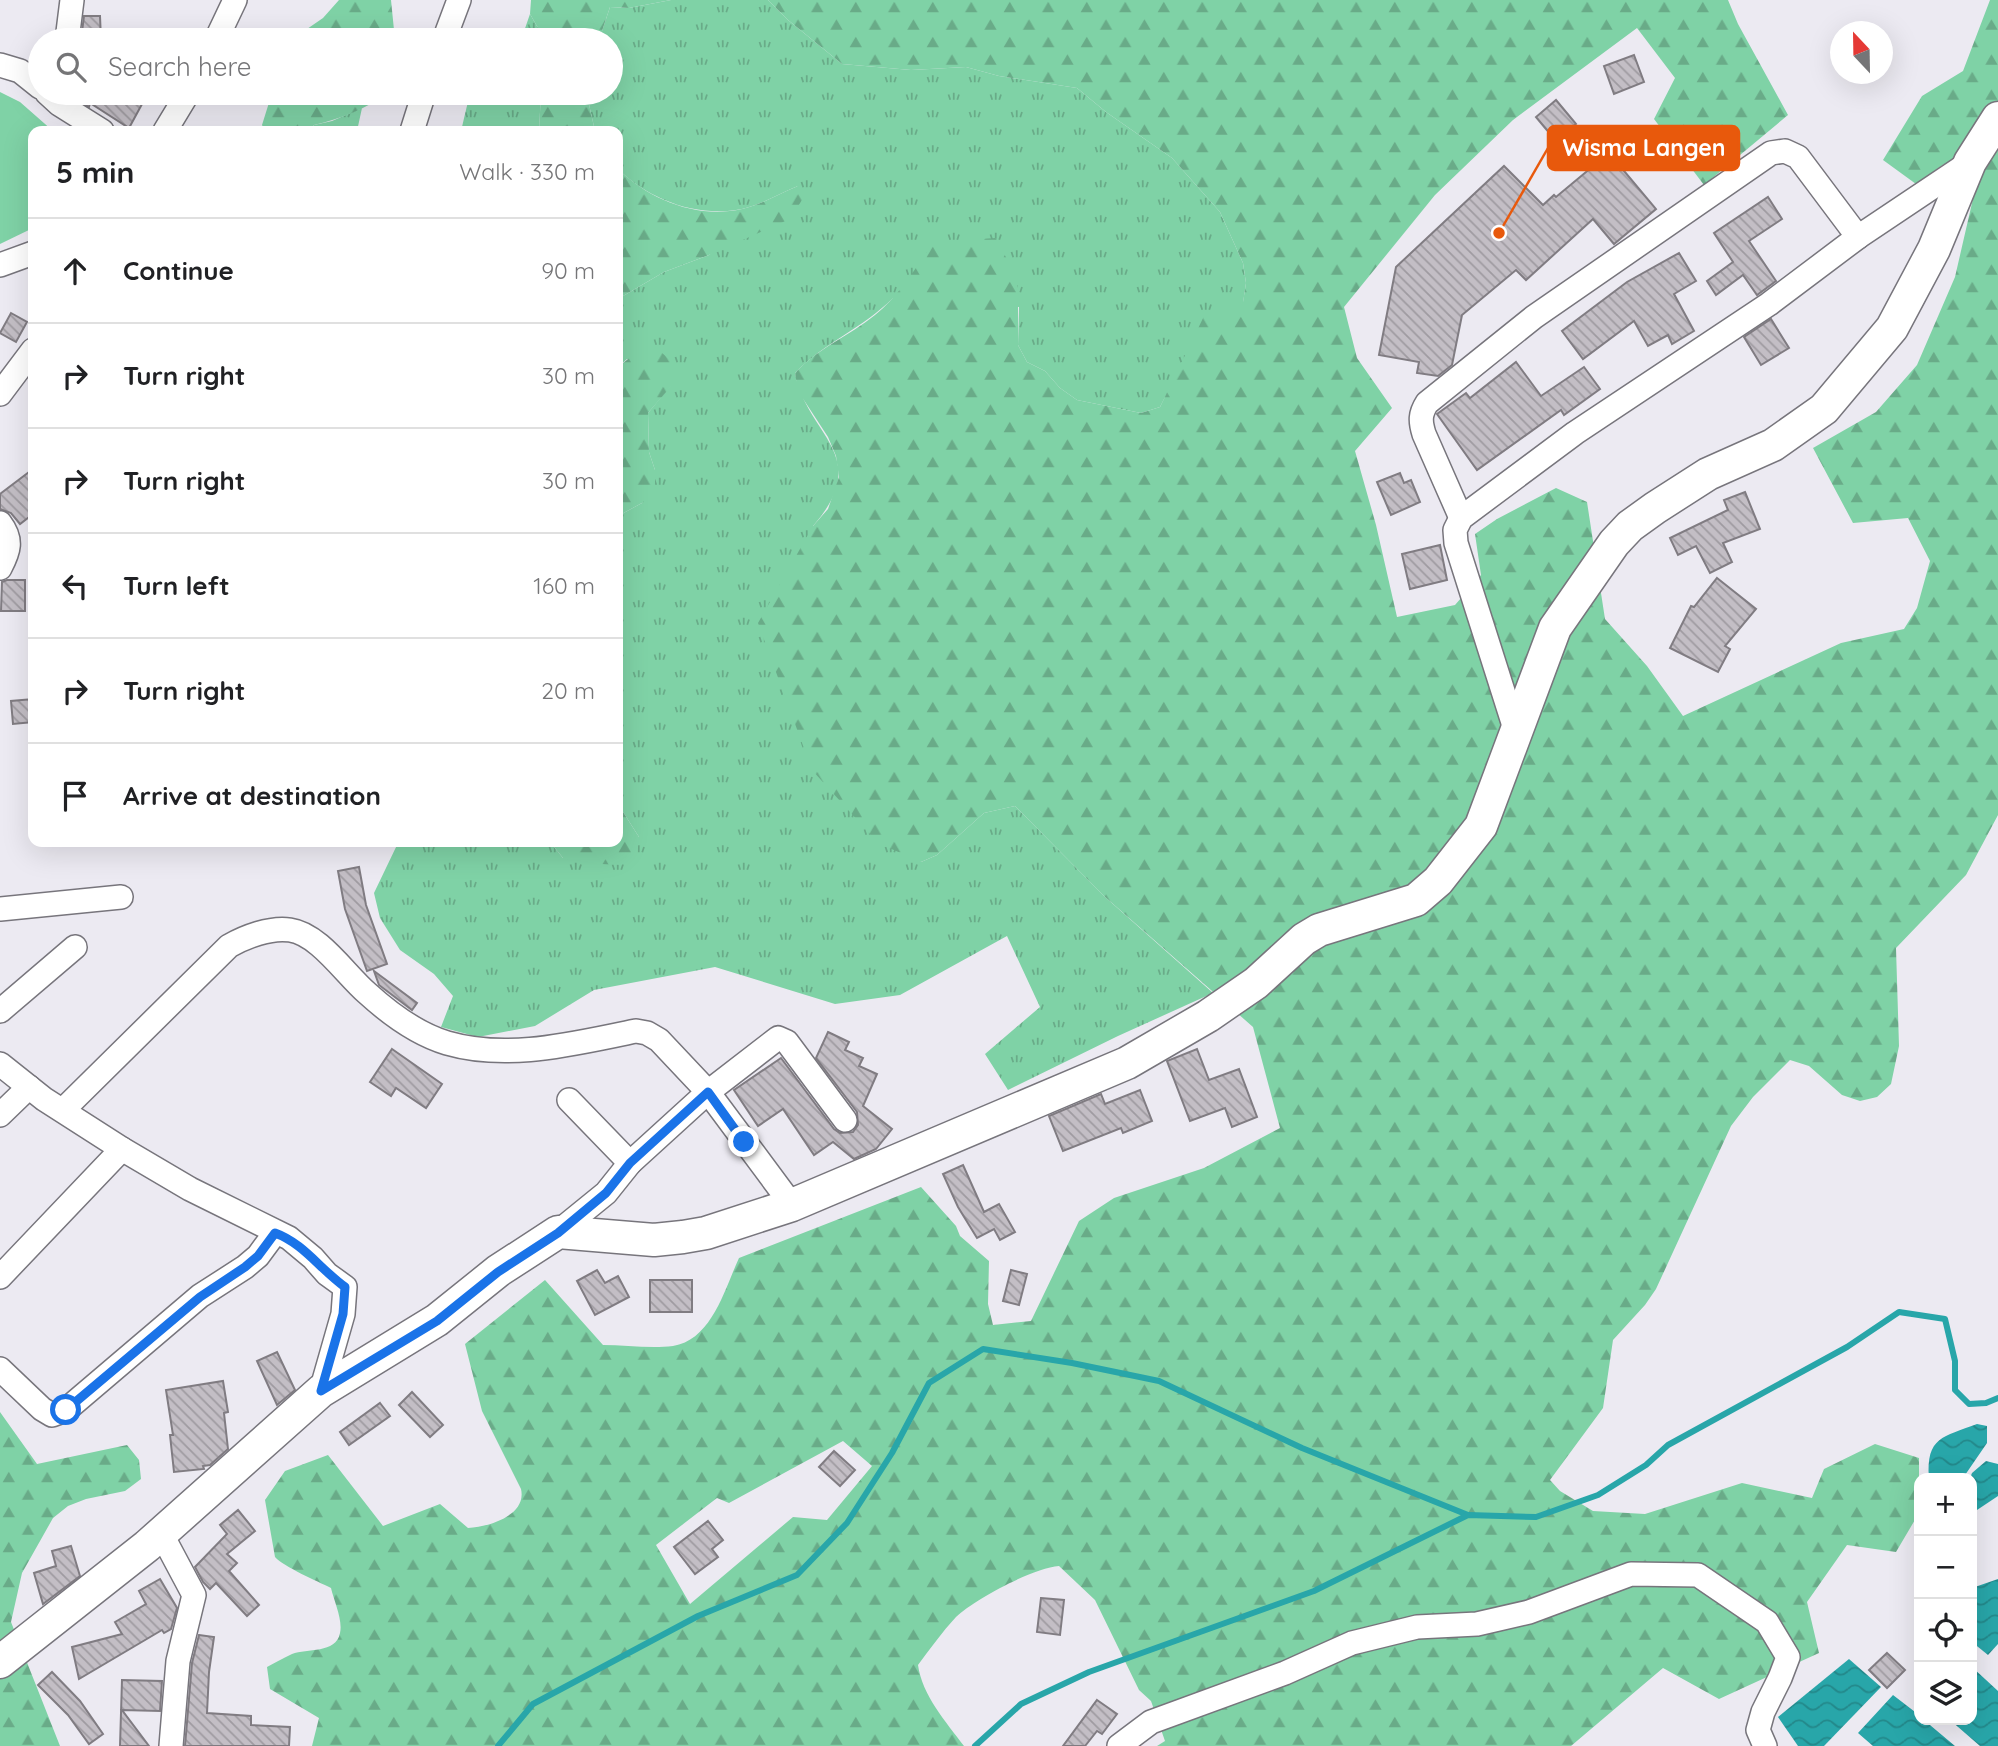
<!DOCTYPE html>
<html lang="en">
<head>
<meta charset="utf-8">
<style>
  :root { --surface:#fff; --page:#f2f2f2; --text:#202124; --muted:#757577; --line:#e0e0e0 }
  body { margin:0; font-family:Quicksand,sans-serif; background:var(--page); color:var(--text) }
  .controls { position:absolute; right:21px; bottom:21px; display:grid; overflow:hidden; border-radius:14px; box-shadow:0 7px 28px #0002 }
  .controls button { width:63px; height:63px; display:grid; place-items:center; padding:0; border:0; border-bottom:2px solid var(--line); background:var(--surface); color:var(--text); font:35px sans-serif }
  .compass { position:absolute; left:1830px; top:21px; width:63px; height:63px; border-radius:50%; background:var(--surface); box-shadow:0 7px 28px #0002; rotate:338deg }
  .stop { position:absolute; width:21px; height:21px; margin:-16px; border:5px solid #1a73e8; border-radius:50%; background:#fff }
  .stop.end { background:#1a73e8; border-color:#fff; box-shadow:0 2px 7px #0008 }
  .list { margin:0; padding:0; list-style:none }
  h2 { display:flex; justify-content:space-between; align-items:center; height:91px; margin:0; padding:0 28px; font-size:30px }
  h2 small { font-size:23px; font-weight:400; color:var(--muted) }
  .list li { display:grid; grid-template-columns:46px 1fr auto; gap:21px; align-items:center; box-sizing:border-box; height:105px; padding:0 28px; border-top:2px solid var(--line) }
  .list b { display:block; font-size:26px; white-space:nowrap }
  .list em { font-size:23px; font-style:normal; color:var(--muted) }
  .icon { flex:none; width:38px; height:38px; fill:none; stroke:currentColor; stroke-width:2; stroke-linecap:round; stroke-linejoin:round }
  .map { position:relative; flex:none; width:1998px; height:1746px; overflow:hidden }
  .search { position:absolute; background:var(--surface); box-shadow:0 7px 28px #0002; left:28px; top:28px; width:595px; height:77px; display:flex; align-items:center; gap:18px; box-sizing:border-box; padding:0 24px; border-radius:38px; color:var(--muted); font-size:26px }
  .panel { position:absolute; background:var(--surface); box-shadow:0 7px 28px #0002; left:28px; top:126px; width:595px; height:721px; border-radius:14px }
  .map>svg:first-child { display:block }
  .grass { fill:url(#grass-tufts) }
  .forest { fill:url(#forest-firs); fill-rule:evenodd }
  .garden { fill:#7fd2a6 }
  .water { fill:url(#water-waves) }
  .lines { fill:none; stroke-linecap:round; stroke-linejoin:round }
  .stream { stroke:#28a6a9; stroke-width:6 }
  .building { fill:url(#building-back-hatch); stroke:#807c82; stroke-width:2 }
  .street-casing { stroke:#77757c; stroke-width:26 }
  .secondary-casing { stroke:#77757c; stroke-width:35 }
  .street { stroke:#fff; stroke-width:23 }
  .secondary { stroke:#fff; stroke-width:32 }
  .route { stroke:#1a73e8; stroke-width:9 }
  .leader { fill:none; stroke:#e8590c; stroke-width:2.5 }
  .callout-dot { fill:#e8590c; stroke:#fff; stroke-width:2.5 }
  .callout { fill:#e8590c; stroke:#e8590c; stroke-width:2.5 }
  .callout-label { font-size:23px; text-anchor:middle; font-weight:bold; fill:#fff }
</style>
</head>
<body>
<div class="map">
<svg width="1998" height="1746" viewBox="0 0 1998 1746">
  <defs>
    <pattern id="grass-tufts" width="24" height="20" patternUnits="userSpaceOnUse" patternTransform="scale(1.75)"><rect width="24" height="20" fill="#7fd2a6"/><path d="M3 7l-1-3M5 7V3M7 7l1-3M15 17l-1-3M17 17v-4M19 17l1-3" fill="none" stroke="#69ab88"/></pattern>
    <pattern id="forest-firs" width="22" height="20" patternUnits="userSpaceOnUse" patternTransform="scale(1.75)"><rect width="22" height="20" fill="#7fd2a6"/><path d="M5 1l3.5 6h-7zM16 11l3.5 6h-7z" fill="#69ab88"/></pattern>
    <pattern id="water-waves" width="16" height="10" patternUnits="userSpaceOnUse" patternTransform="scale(1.75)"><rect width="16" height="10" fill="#28a6a9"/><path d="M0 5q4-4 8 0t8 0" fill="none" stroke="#23888a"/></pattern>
    <pattern id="building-back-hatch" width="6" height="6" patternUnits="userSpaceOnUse" patternTransform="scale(1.75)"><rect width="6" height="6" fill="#c3bec5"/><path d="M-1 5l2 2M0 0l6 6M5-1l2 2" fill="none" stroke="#9f9ba1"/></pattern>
  </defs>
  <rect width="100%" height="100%" fill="#eceaf2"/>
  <g class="grass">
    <path d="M671,0H768L788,20L842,64L911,70L966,67L999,76L1077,88L1106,112L1172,158L1220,212L1243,263L1246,283L1243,303C1204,325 1180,369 1160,407L1141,413L1077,400L1060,388L1045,371L1027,362L1018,345L1019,307L893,298C863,328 824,343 795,373C806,435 875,455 813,526L921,862L937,855L984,813L1015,806L1104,896L1213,993L1118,1036L1008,1090L985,1054L1040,1007L1007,936L900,995L835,1004L715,967L594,990L535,1026L478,1037L441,1027L453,996L434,974L400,950L380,918L374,893L397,845L396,842H550L563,858L639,837L618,804V516L642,503L655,470L649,452L648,413L672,384L627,359L618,367V299L664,272L709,255L798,186C780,193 761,205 742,209C697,218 650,200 618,169V131H595L588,100L591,93H611V40H599L610,7L629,8Z"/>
    <path d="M530,14L545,40H521Z"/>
    <path d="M470,93H541L539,131H461Z"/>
    <path d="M362,108L357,131H309L314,125L332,121Z"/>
  </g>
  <g class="forest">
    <path d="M339,0H391L395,40H291L323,18Z"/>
    <path d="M531,0H671L629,8L610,7L599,40H545L530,14Z"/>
    <path d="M768,0H1728L1738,24L1788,115L1704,185L1654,119L1675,78L1637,28L1513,120L1435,195L1344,307L1357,358L1392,408L1355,451L1376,525L1397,617L1455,605L1481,575L1475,534L1497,519L1556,488L1587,502L1605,619L1647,666L1683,716L1841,643L1904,629L1917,608L1930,561L1908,518L1853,523L1813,448L1876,412L1917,365L1955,277L1975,190L1944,164L1916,184L1883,160L1922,96L1963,71L1990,0H1998V815L1966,875L1896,948L1899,1046L1891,1084L1877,1097L1860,1101L1842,1095L1809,1066L1790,1060L1753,1097L1731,1126L1656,1289L1645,1305L1613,1340L1603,1408L1550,1480L1560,1491L1593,1511L1645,1514L1742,1483L1812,1498L1824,1469L1875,1444L1919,1458V1513L1896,1552L1847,1545L1807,1602L1819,1653L1719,1699L1663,1668L1571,1746H1157L1165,1741L1151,1701L1139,1690L1095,1600L1059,1566C1033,1568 975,1599 956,1617C942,1632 930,1649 918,1665C922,1695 946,1722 964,1746H312L319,1718L270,1689L267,1667C275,1663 283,1658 292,1654C307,1648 336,1654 340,1633C343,1620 334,1601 331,1588C317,1581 284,1567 275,1557L265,1500L285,1471L328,1455L383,1526L440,1504L468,1528C489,1527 527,1515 521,1489L482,1411L465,1344L545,1280L603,1345C625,1345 651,1349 673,1346C712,1340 725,1288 739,1258L921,1187L956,1226L960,1236L989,1261L988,1304L993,1325L1031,1321L1079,1221L1114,1198L1204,1168L1280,1128L1253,1027L1104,896L1015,806L984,813L937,855L921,862L878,843L812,770L758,623L813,526L828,509L839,477L836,456L828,437L798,391L795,373C818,348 849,336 875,315C899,296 916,267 934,242L996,238L1012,269L1018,288V345L1027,362L1045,371L1060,388L1077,400L1141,413L1160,407L1206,312H1227L1243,302L1246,283L1243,263L1220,212L1172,158L1106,112L1077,88L999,76L966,67L911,70L842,64L788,20ZM843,1441L872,1466L827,1520L793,1517L690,1604L656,1545L717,1498L729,1503Z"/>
    <path d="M272,93H389C366,108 341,119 314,125L309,131H265L262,125Z"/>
    <path d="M541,93H591L588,100L595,131H539Z"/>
    <path d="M618,169C650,200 697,219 742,209C761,205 780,193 798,186L807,192L790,219L709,255L664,272L618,299Z"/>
    <path d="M642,348L660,351L673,363V384L648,413L649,452L655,470V489L642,503L618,516V367Z"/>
    <path d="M618,804L639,837L637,857L621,865L582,863L563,858L550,842H618Z"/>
    <path d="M0,1412L37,1464L127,1445L139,1460L141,1479L125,1491L86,1499L68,1506L53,1518L22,1573L11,1622L60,1746H0Z"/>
  </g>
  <path class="garden" d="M0,92L20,102L53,131H33V228L0,244Z"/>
  <g class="water">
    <path d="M1977,1424L1987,1426V1443L1963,1478H1929C1926,1437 1943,1437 1977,1424Z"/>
    <path d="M1986,1461L1998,1464V1496L1974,1512L1972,1509V1478H1970L1972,1473Z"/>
    <path d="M1998,1579V1644L1988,1655L1972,1642V1588Z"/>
    <path d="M1849,1659L1881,1687L1824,1746H1798L1778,1717Z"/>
    <path d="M1972,1667L1998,1691V1746H1980L1950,1720H1972Z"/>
    <path d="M1893,1695L1919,1715V1720H1924L1955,1746H1873L1858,1733Z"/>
  </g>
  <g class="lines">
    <g class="stream">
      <path d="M498,1746L533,1704L698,1616L797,1575L847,1523L892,1453L929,1383L983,1349L1072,1363L1159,1381L1302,1448L1468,1515"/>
      <path d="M975,1746L1021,1704L1089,1672L1314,1591L1468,1515L1536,1517L1598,1495L1646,1465L1668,1445L1847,1347L1899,1312L1945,1319L1955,1361V1390L1969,1404L1986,1403L1998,1398"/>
    </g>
  </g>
  <g class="building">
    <path d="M84,16H100L101,40H81Z"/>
    <path d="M1634,55L1644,82L1614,94L1604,66Z"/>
    <path d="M67,93H148L129,128L90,103L89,107Z"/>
    <path d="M1556,100L1576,124L1556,141L1536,117Z"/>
    <path d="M1609,153L1656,209L1614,244L1593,219L1526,280L1516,270L1462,315L1452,365L1438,376L1417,373L1419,362L1379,355L1396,267L1504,166L1543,205L1554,195L1556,197Z"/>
    <path d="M1768,197L1782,219L1749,241L1776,281L1757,295L1743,275L1716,295L1707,281L1733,262L1714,233Z"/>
    <path d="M1679,253L1696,281L1674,294L1694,331L1672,344L1668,335L1648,346L1634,321L1583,359L1562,331L1627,282Z"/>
    <path d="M11,313L27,322L16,342L0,333Z"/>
    <path d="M1771,319L1789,348L1761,365L1744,337Z"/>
    <path d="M1516,362L1541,396L1584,367L1600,389L1564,415L1561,410L1477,470L1437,414L1466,393L1470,398Z"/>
    <path d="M33,469V514L20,524L11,513L0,509V494Z"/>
    <path d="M1400,473L1404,483L1411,480L1420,502L1391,515L1377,482Z"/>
    <path d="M1745,492L1760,529L1723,543L1732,562L1710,573L1696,546L1678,555L1670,538L1728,510L1724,500Z"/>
    <path d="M1440,545L1447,580L1410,589L1402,554Z"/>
    <path d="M1717,578L1756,609L1725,646L1730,649L1718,672L1670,648L1691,606L1694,607Z"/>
    <path d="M7,580H25V611H1L2,582Z"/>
    <path d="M33,699V722L13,724L11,701Z"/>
    <path d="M359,867L366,905L387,964L367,971L345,909L338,871Z"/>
    <path d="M374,971L417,1003L412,1010L379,985Z"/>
    <path d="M828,1032L849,1042L845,1050L863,1058L859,1066L877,1074L863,1106L892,1129L876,1149L854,1159L833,1142L814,1155L783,1109L758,1126L734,1090L781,1058L834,1129L840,1133L853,1132L858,1125L857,1112L816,1058Z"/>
    <path d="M392,1049L442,1084L426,1108L396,1088L391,1096L370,1082Z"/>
    <path d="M1197,1049L1209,1080L1239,1069L1257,1117L1232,1127L1225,1108L1190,1121L1167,1061Z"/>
    <path d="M1140,1090L1152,1121L1123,1133L1121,1128L1063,1151L1049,1116L1101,1094L1105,1104Z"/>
    <path d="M963,1165L984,1212L999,1204L1015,1232L1000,1240L994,1229L977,1238L958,1207L943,1174Z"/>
    <path d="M597,1270L605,1283L618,1276L629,1297L595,1315L577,1281Z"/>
    <path d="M1011,1270L1027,1274L1019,1305L1003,1301Z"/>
    <rect x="650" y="1280" width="42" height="32"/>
    <path d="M277,1352L295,1390L277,1405L257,1361Z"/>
    <path d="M223,1381L228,1412L224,1413L228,1449L210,1465L203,1466L204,1469L174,1472L170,1435H173L166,1390Z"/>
    <path d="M412,1392L443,1425L430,1437L399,1405Z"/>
    <path d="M380,1403L390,1416L349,1445L340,1432Z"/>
    <path d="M834,1451L855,1470L840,1486L819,1467Z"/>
    <path d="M238,1510L255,1531L227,1554L237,1563L229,1571L259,1605L247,1616L216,1583L210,1589L203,1582L195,1567L227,1534L220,1525Z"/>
    <path d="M708,1521L723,1540L712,1549L718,1557L695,1574L674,1547Z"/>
    <path d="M71,1546L80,1576L43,1604L34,1573L56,1566L52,1551Z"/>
    <path d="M160,1579L177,1608L171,1629L164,1633L162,1630L79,1679L72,1647L122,1634L115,1622L146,1604L139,1591Z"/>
    <path d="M1041,1598L1064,1600L1060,1635L1037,1632Z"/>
    <path d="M199,1635L214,1637L209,1672L207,1713L251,1716V1725L290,1727L289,1746H185L192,1663Z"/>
    <path d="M1887,1653L1905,1670L1887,1688L1869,1670Z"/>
    <path d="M52,1672L80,1701L103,1734L89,1744L68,1715L38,1685Z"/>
    <path d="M122,1680L162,1681L160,1711L122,1710L149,1746H120Z"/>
    <path d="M1097,1700L1117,1714L1102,1734L1097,1731L1085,1746H1063Z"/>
  </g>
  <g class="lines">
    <defs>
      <g id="street">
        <path d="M67,40L72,0"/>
        <path d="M216,40L235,0"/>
        <path d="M444,40L459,0"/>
        <path d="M0,65L20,71L40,87"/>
        <path d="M47,93L59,104L102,131"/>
        <path d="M165,131L188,93"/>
        <path d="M412,131L424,93"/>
        <path d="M0,265L33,253"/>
        <path d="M0,394L33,350"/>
        <path d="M1461,518L1424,434C1420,421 1420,414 1427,403L1534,317L1771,153L1785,151L1798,157L1858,237"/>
        <path d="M0,523C13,540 9,551 0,568"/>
        <path d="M1516,732L1456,543L1455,530L1461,518L1575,433L1769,304L1858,237L1970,162"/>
        <path d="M0,909L121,897"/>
        <path d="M0,1011L75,947"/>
        <path d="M0,1064L44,1099L122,1149L190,1189L289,1238L313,1258L327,1274L345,1287L343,1314L321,1391"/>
        <path d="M569,1100L630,1163"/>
        <path d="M63,1110L229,946C245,937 270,927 290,930C319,934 345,974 367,993C390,1014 417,1034 447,1043C509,1061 575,1043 636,1031L647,1033L659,1040L708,1092L792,1205"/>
        <path d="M0,1115L29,1087"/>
        <path d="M558,1232L606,1193L630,1163L708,1092L778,1038L787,1042L845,1120"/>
        <path d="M0,1277L122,1149"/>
        <path d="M0,1369L42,1409L52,1415L66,1410L200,1296L245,1267L258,1256L275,1233"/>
        <path d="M161,1533L194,1595L178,1661L171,1746"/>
        <path d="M1119,1746L1151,1722L1285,1673L1352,1643L1417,1627L1477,1624L1529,1612L1631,1574L1698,1575L1767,1622L1788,1657L1780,1678L1763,1712L1758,1730L1765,1746"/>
      </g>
      <path id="secondary" d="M0,1662L147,1546L321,1391L437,1320L498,1271L558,1232L654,1240L683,1237L706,1233L792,1205L1127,1063L1208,1016L1256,983L1304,939L1319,930L1416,900L1438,881L1481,826L1555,628L1614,543L1630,526L1655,508L1708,474L1773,445L1824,409L1892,328L1934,249L1970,162L1998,118"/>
    </defs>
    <use href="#street" class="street-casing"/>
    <use href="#secondary" class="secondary-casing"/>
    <use href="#street" class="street"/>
    <use href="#secondary" class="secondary"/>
  </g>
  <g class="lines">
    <path class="route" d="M66,1410L200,1297L245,1267L258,1256L275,1233C303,1243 320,1269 345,1287L343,1314L321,1391L437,1321L498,1272L558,1233L606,1193L630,1163L708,1092L744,1142"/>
  </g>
  <path class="leader" d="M1499 233L1548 148"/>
  <circle class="callout-dot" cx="1499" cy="233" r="7"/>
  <rect class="callout" x="1548" y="126" width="191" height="44" rx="7"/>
  <g class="callout-label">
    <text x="1644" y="156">Wisma Langen</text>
  </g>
</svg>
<div class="controls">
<button>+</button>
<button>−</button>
<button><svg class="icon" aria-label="locate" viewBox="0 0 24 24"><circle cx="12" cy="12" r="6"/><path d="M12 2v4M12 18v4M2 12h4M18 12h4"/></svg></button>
<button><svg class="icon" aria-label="layers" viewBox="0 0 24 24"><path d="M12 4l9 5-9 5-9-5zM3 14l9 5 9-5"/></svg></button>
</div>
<svg class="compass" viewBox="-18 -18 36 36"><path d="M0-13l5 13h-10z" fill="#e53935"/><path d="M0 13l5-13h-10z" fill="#757577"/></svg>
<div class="stop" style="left:66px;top:1410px"></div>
<div class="stop end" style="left:744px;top:1142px"></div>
<div class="search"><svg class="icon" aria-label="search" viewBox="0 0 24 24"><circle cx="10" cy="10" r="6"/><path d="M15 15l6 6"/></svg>Search here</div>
<section class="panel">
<h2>5 min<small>Walk · 330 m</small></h2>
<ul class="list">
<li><svg class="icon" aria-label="ahead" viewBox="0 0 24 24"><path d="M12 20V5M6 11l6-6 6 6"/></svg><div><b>Continue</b></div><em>90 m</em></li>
<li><svg class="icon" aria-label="right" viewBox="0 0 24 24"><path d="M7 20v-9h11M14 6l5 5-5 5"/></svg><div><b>Turn right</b></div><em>30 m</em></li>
<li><svg class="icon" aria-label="right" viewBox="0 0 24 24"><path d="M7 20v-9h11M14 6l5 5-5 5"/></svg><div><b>Turn right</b></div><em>30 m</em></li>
<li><svg class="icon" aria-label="left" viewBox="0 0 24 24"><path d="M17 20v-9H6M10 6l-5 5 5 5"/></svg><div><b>Turn left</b></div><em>160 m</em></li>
<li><svg class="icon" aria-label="right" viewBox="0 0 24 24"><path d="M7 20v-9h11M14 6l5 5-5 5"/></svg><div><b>Turn right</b></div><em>20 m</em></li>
<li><svg class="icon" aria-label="arrive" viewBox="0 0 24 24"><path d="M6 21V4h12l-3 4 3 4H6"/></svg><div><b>Arrive at destination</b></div></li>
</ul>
</section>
</div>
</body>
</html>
